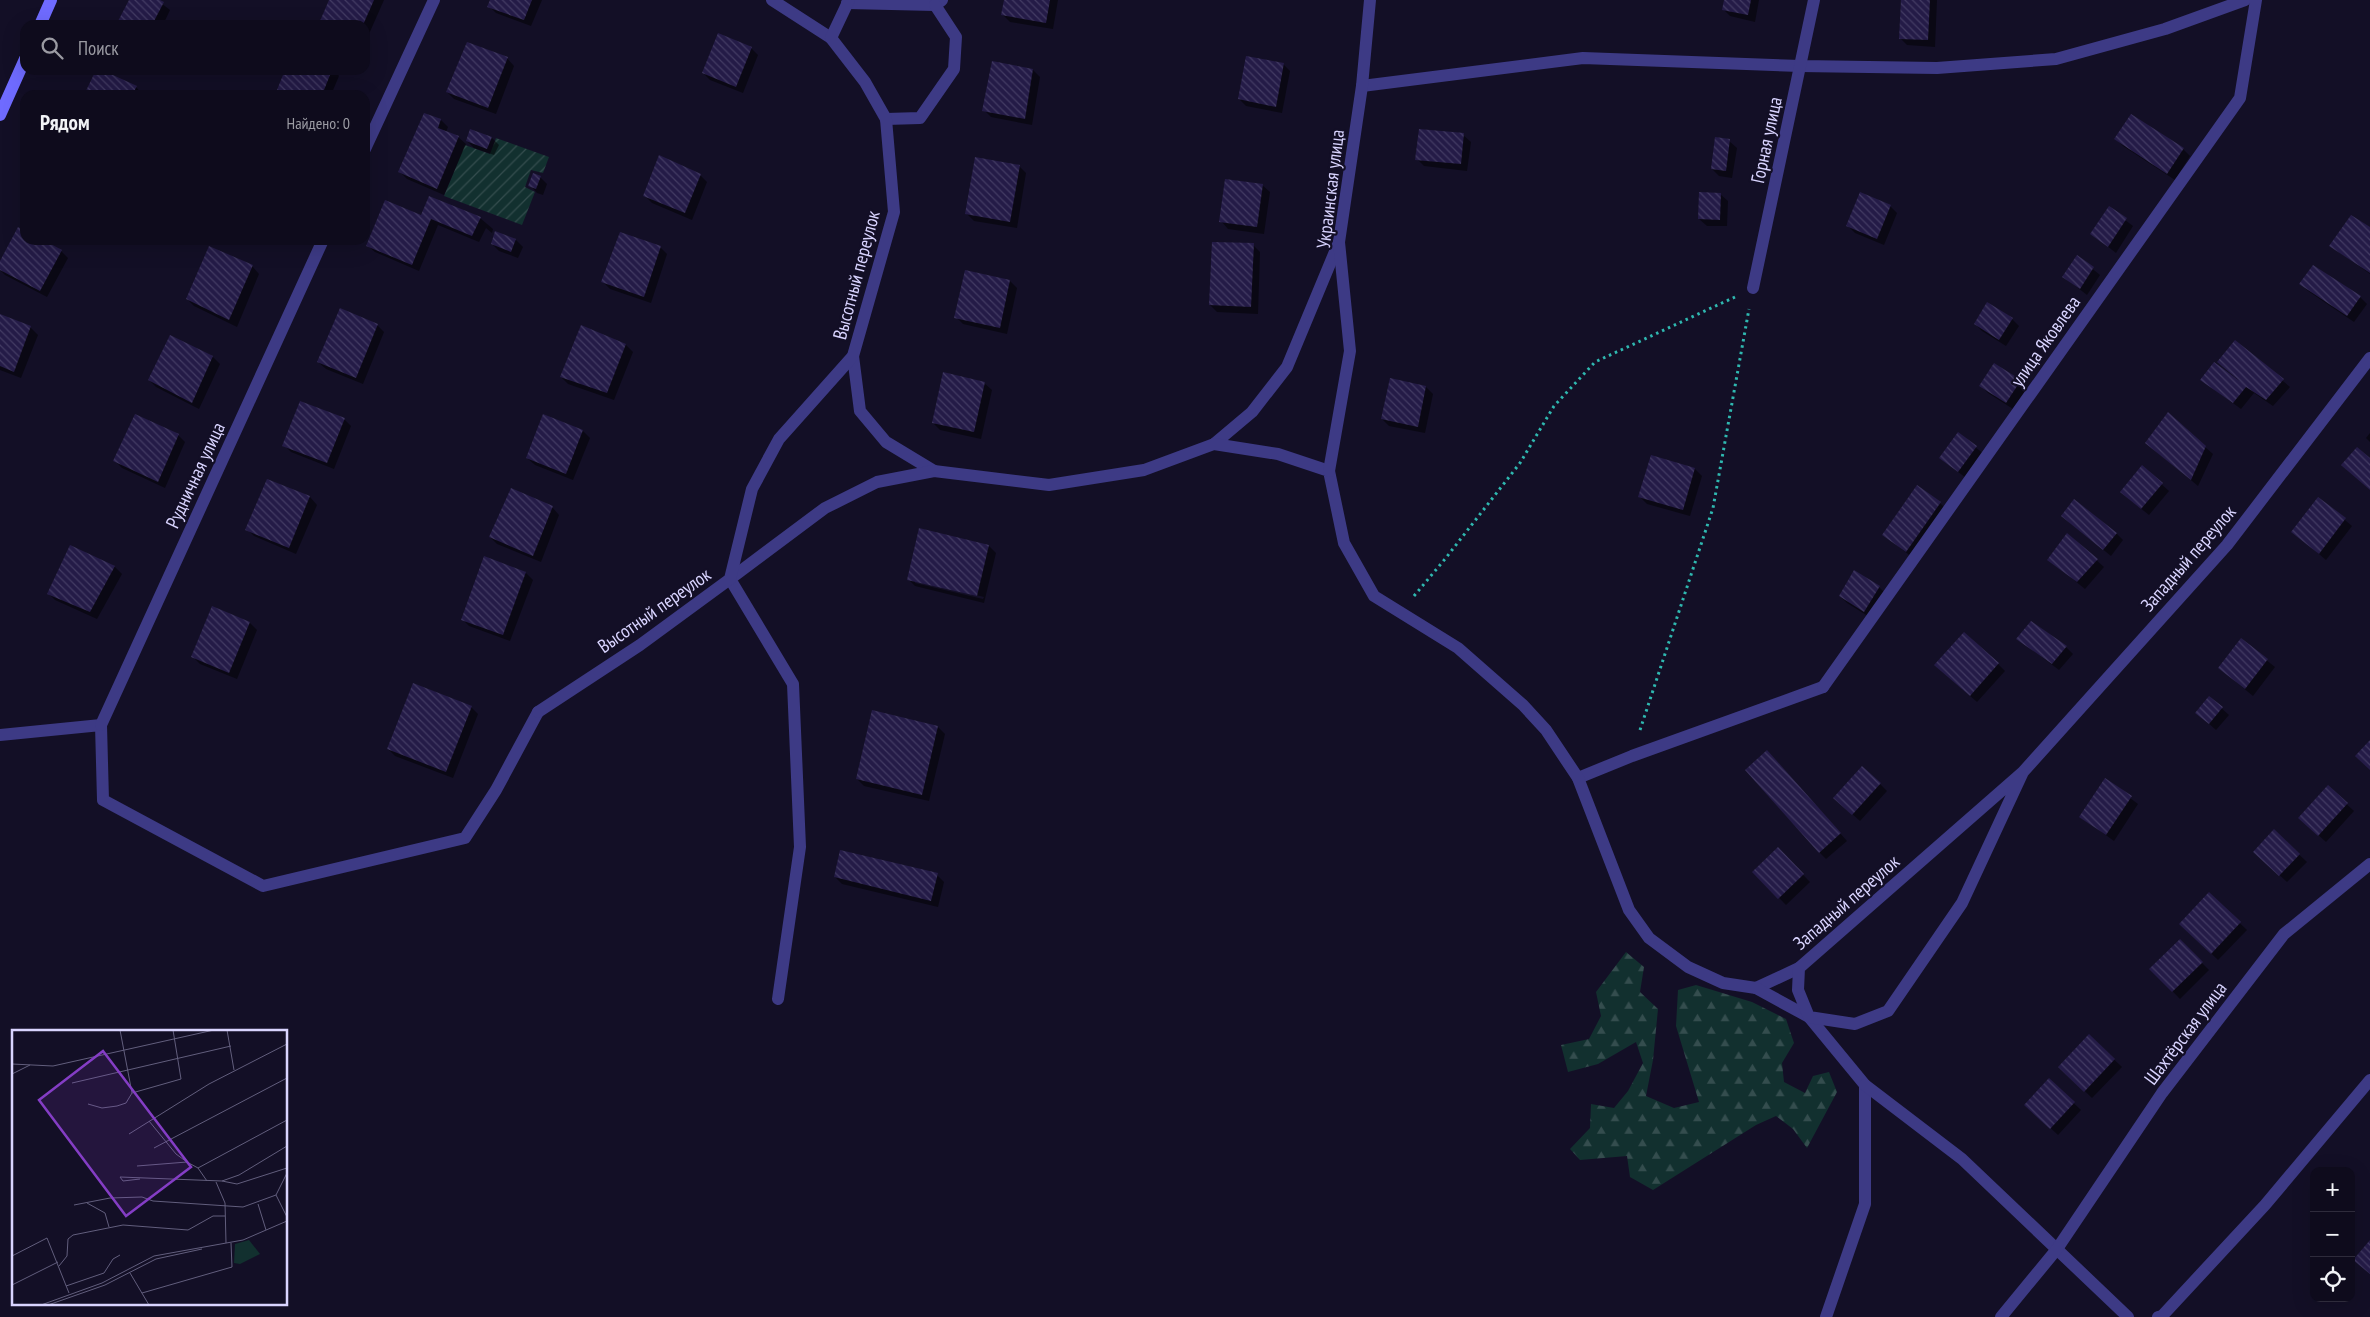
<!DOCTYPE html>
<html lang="ru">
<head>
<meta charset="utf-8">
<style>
  :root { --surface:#0e0b1c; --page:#1c1929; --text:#f1f3f6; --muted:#9b9ba3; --line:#2e2b3b }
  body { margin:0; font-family:"PT Sans Narrow",sans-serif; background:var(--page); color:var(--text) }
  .controls { position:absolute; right:15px; bottom:15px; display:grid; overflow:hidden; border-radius:10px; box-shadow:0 5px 20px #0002 }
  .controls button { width:45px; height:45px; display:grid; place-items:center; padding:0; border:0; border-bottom:1px solid var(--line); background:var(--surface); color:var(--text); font:25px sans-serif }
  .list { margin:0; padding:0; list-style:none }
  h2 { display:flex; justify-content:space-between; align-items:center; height:65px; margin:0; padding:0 20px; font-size:21px }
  h2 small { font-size:16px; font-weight:400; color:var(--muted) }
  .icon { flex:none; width:28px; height:28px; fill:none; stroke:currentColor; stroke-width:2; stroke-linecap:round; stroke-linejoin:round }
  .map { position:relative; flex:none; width:2370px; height:1317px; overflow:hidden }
  .search { position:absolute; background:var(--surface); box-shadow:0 5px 20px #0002; left:20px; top:20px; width:350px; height:55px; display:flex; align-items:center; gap:12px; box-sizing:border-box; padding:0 18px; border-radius:15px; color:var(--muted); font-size:19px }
  .panel { position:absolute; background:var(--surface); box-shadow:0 5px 20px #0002; left:20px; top:90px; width:350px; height:155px; border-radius:15px }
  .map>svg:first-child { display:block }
  .forest { fill:url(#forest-firs) }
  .garden { fill:url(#garden-furrows) }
  .shadow { fill:#0007; fill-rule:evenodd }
  .building { fill:url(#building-back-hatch) }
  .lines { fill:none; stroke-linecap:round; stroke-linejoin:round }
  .path { stroke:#2fb8b0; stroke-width:3; stroke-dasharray:2.5 4; stroke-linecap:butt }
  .lane { stroke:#3d3a85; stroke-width:12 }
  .street { stroke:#3d3a85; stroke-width:12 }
  .secondary { stroke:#6f6bff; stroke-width:12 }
  .labels { text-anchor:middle; stroke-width:4.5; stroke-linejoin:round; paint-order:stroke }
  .street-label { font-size:19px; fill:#d9d4ff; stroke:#130f26 }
  .inset-road { fill:none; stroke:#625e7d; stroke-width:1 }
  .view { fill:#843dc5; fill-opacity:0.15; stroke:#843dc5; stroke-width:2.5 }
  .inset-edge { fill:none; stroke:#d9d4ff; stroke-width:2.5 }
</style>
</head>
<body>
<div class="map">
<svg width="2370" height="1317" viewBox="0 0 2370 1317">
  <defs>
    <pattern id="forest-firs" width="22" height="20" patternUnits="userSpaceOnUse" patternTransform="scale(1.25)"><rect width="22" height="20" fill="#12302f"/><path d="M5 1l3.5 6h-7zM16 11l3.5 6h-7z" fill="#344d4e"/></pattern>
    <pattern id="garden-furrows" width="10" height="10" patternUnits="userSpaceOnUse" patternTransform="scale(1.25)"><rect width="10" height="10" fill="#12302f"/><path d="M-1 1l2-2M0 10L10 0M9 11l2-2" fill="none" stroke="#344d4e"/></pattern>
    <pattern id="building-back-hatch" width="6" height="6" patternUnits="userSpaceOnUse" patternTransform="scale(1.25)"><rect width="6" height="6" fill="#241b47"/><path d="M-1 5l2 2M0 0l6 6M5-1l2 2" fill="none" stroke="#433b63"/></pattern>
  </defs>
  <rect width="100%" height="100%" fill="#130f26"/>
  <path class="forest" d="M1626,952L1644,967L1640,992L1658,1009L1653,1060L1646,1096L1674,1108L1699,1102L1676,1026L1678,990L1696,985L1752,1002L1786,1019L1794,1043L1782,1063L1784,1082L1805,1093L1813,1076L1829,1072L1837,1092L1807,1148L1793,1129L1776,1116L1756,1125L1653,1190L1630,1177L1627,1156L1580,1160L1570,1149L1590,1128L1591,1104L1614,1108L1628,1091L1643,1063L1636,1042L1598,1064L1568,1072L1561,1045L1589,1039L1601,1016L1596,992Z"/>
  <path class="garden" d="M496,138L549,157L543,173L531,170L525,187L535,192L522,225L444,196L465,145L490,154Z"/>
  <g class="shadow">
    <path d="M130,0H157L170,10L163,25H118Z"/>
    <path d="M330,0H384L365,43V25H326L321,20Z"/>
    <path d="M491,0H542L531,26L496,13L489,6Z"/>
    <path d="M1005,0H1058L1053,29L1010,22L1003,15Z"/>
    <path d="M1725,0H1759L1755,22L1730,16L1723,9Z"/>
    <path d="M1902,0H1937L1935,47L1907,45L1900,38Z"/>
    <path d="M751,48L758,55L743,93L710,80L703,73Z"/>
    <path d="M507,58L514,66L496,114L454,99L447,92Z"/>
    <path d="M993,63L1033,70L1040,77L1032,125L991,117L984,110Z"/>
    <path d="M1283,64L1290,71L1282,113L1246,106L1239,99Z"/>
    <path d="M97,70L136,87L143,95H85Z"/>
    <path d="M287,70H334L339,76L331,95H276Z"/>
    <path d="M441,120L448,127L446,132L458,137L466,144L444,195L407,179L400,172Z"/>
    <path d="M471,131L492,138L499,145L494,155L474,148L467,141Z"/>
    <path d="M1463,135L1471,142L1467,171L1424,166L1417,159Z"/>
    <path d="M2116,139L2183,149L2190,156L2175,180L2123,146Z"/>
    <path d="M1729,141L1737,148L1732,178L1719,176L1712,169Z"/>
    <path d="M1019,166L1026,173L1017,228L974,221L967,214Z"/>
    <path d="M700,175L707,182L692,220L652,203L645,196Z"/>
    <path d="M540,177L547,184L543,195L537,193L530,185Z"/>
    <path d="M1262,185L1270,192L1264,234L1228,229L1221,221Z"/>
    <path d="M1720,194L1728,201L1727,226H1707L1699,219Z"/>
    <path d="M1890,206L1897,213L1884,245L1855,233L1848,226Z"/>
    <path d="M2109,208L2133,226L2116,253L2092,234Z"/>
    <path d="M422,217L480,218L493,229L492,233L486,228L479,242L438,225L419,271L375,252L367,245Z"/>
    <path d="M2370,229V274L2331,246Z"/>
    <path d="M25,232V240H40L61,251L68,258L47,297L5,275L0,270V264Z"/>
    <path d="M516,240L523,247L518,258L499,251L492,244Z"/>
    <path d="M1253,245L1260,252L1258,314L1217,312L1210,305Z"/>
    <path d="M660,247L667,254L651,303L610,289L603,282Z"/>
    <path d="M2078,257L2100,275L2087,295L2064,277Z"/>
    <path d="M252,266L259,274L237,327L194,306L187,299Z"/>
    <path d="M1010,281L1017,288L1007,334L963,324L956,317Z"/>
    <path d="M2301,284L2360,297L2367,304L2354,322L2308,291Z"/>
    <path d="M0,316L31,328L38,335L21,378L0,370Z"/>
    <path d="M2012,319L2019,326L2006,346L1982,331L1975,324Z"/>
    <path d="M377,325L384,332L363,384L326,369L318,362Z"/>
    <path d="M582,327L626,345L633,352L614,400L568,384L561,377Z"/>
    <path d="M2235,341L2290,387L2273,406L2254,393L2241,409L2202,380H2235L2236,378L2225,368Z"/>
    <path d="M213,357L220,364L199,409L156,387L149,380Z"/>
    <path d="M1391,380L1426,387L1433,394L1425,433L1389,426L1382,419Z"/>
    <path d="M2020,381L2027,388L2013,409L1988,393L1981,386Z"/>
    <path d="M984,383L992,390L981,439L940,430L933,423Z"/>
    <path d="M544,415L583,431L590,438L573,480L535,465L527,458Z"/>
    <path d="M344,419L351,426L334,469L291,452L284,445Z"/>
    <path d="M2370,433V442L2366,438Z"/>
    <path d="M1958,434L1984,454L1966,478L1940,458Z"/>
    <path d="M178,435L185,442L165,488L122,468L115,461Z"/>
    <path d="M2147,443L2205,447L2213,454L2198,486Z"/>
    <path d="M2142,467L2169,491L2149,515L2129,499Z"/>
    <path d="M1695,469L1702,476L1690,516L1647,504L1640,497Z"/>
    <path d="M268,481L310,497L317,505L296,554L254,536L247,529Z"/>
    <path d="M2319,498L2352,526L2326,560L2293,532Z"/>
    <path d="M1940,503L1947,510L1913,558L1884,535Z"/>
    <path d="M552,507L559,515L541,562L497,544L490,537Z"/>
    <path d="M2062,516L2116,533L2123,540L2111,556Z"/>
    <path d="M2068,535L2104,567L2085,589L2048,559Z"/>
    <path d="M989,546L996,553L984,603L915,586L908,579ZM915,580L984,597L983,599L915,583Z"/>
    <path d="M71,547L115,567L122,574L97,619L55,600L48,593Z"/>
    <path d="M526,573L533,580L510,641L469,626L462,619Z"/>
    <path d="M1879,587L1886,594L1871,618L1847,603L1840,596Z"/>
    <path d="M213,608L250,623L257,630L237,679L200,664L193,657Z"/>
    <path d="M2018,639L2066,647L2073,654L2059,670Z"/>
    <path d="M2241,640L2275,667L2253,696L2219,668Z"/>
    <path d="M1998,664L2005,671L1977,702L1943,672Z"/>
    <path d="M2210,698L2229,715L2216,730L2197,713Z"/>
    <path d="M471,707L478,714L453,778L395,756L388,749Z"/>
    <path d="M938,727L945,734L929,801L864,786L857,779Z"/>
    <path d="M1774,759L1847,841L1826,859L1819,852Z"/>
    <path d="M2106,780L2138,804L2114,841L2081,817Z"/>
    <path d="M1880,784L1887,791L1860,821L1842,805Z"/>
    <path d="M2328,787L2354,811L2326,842L2307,825Z"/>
    <path d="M2274,831L2307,862L2287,882L2254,852Z"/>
    <path d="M1778,849L1810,882L1786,905L1754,872Z"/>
    <path d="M937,875L944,882L938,907L842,884L835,877Z"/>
    <path d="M2209,894L2247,930L2218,960L2181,924Z"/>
    <path d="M2180,941L2209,970L2180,999L2151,969Z"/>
    <path d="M2089,1036L2122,1067L2092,1098L2060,1067Z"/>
    <path d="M2049,1080L2081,1110L2058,1135L2026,1105Z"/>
  </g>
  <g class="building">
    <path d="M129,0H160L164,2L152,25H116Z"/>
    <path d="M329,0H374L363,25H330L320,21Z"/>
    <path d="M490,0H532L524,20L487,7Z"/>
    <path d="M1004,0H1050L1046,23L1001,15Z"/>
    <path d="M1724,0H1751L1748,15L1722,10Z"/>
    <path d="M1901,0H1930L1928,40L1899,39Z"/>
    <path d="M718,33L752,47L736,87L702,73Z"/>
    <path d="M467,42L508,57L488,108L446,92Z"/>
    <path d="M1246,56L1284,63L1276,107L1238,99Z"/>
    <path d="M992,61L1033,69L1025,119L982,111Z"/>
    <path d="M96,70H102L137,86L132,95H84Z"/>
    <path d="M285,70H332L322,95H275Z"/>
    <path d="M424,113L441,119L438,128L459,136L437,189L398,172Z"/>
    <path d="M2131,114L2184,148L2167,174L2114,139Z"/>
    <path d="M470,129L492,137L487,149L466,141Z"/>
    <path d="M1419,129L1464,133L1461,164L1415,160Z"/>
    <path d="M1715,137L1730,139L1726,171L1711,169Z"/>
    <path d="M659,155L701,174L685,213L643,196Z"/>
    <path d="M975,157L1020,165L1010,222L965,214Z"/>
    <path d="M533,173L541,176L536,189L528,186Z"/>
    <path d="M1225,179L1263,184L1257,227L1219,222Z"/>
    <path d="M1699,192L1721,193L1720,220L1698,219Z"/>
    <path d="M1860,192L1891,205L1877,239L1846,226Z"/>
    <path d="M429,196L481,217L472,236L431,219L412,265L366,246L385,200L421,215Z"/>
    <path d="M2109,206L2127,218L2108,247L2090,234Z"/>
    <path d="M2351,215L2370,227V273L2329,246Z"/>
    <path d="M18,227L25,231V240H43L62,250L40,291L0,270V261Z"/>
    <path d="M495,231L516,239L511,252L491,244Z"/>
    <path d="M620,232L661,246L644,297L601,282Z"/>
    <path d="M1212,242L1254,243L1251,307L1209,305Z"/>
    <path d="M209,246L253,265L229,320L186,299Z"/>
    <path d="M2077,255L2094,267L2080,289L2062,277Z"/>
    <path d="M2313,265L2361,296L2347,316L2299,284Z"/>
    <path d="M965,270L1010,280L1000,328L954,318Z"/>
    <path d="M1987,302L2013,318L1999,340L1974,324Z"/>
    <path d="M340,308L378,324L356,378L317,362Z"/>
    <path d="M0,314L31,326L14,372L0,366Z"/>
    <path d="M581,325L626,344L607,393L560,377Z"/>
    <path d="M170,335L213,356L192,403L148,380Z"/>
    <path d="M2235,340L2284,379L2266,400L2246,387L2233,403L2200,380L2214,362L2241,382L2217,362Z"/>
    <path d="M1994,363L2021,380L2006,403L1979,386Z"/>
    <path d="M943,372L985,382L974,432L932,423Z"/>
    <path d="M1390,378L1426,386L1418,427L1381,419Z"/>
    <path d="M300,401L345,418L327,463L282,446Z"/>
    <path d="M2168,412L2206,446L2191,480L2145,443Z"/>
    <path d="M135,414L179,434L158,482L113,461Z"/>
    <path d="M543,414L583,430L566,474L526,458Z"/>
    <path d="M1958,432L1977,446L1958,472L1939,458Z"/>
    <path d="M2357,447L2370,458V490L2341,465Z"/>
    <path d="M1651,455L1695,468L1683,510L1638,497Z"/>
    <path d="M2142,465L2163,483L2141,509L2120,492Z"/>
    <path d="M267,479L310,496L289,548L245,530Z"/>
    <path d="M1917,485L1941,502L1906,552L1882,535Z"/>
    <path d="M511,488L553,506L533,556L489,537Z"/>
    <path d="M2318,497L2346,518L2319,554L2291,532Z"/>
    <path d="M2074,499L2117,533L2103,550L2061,516Z"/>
    <path d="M919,528L989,545L977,596L907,580Z"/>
    <path d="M2067,533L2098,559L2077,582L2047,560Z"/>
    <path d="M70,545L115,566L90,612L47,594Z"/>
    <path d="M484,556L526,572L503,635L461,620Z"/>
    <path d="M1854,570L1880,586L1864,612L1839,596Z"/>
    <path d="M212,606L250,622L229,673L191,657Z"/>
    <path d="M2031,621L2067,646L2052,664L2016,639Z"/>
    <path d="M1964,632L1999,663L1970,696L1934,665Z"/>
    <path d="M2241,638L2268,659L2245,689L2218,668Z"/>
    <path d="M413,683L472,706L446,772L387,749Z"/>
    <path d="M2209,696L2223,707L2209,724L2195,713Z"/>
    <path d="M872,710L938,726L922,795L856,779Z"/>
    <path d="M2370,740V770L2355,756Z"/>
    <path d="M1767,750L1841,833L1819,853L1745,770Z"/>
    <path d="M1862,766L1881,783L1852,815L1833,798Z"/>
    <path d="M2105,778L2132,796L2106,835L2079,817Z"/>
    <path d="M2328,785L2348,803L2318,836L2298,818Z"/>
    <path d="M2274,829L2300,854L2279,876L2253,852Z"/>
    <path d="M1778,847L1804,874L1778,899L1752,872Z"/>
    <path d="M840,850L938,873L931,901L834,877Z"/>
    <path d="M2209,892L2241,922L2211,954L2179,924Z"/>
    <path d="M2180,939L2203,962L2172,992L2149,969Z"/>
    <path d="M2089,1034L2115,1059L2084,1092L2058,1067Z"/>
    <path d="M2049,1078L2075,1102L2050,1129L2024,1105Z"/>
    <path d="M2370,1240V1274L2353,1260Z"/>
  </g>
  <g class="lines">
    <g class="path">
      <path d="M1414,596L1445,559L1520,463L1554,406L1595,362L1735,297"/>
      <path d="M1640,730L1713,508L1749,309"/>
    </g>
    <g class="lane">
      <path d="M847,3L935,5L942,0"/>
      <path d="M886,119L920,118L954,69L956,37L935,5"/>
      <path d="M853,356L860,411L886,442L934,471"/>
      <path d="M1214,444L1252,412L1287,367L1339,242"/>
      <path d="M0,735L101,725L103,800L263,886L465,838L496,790L538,712"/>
      <path d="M1578,778L1632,756L1823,687"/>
      <path d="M1756,988L1799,968"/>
      <path d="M778,999L800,847L793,684L730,579L825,508L877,482L934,471L1049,485L1144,470L1214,444L1278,454L1329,471L1344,543L1374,596L1458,648L1523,705L1546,730L1578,778L1629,910L1649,938L1688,967L1723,983L1756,988L1809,1017L1865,1085V1204L1826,1317"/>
      <path d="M1865,1085L1962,1159L2128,1317"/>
      <path d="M2158,1317L2162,1316L2265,1205L2370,1080"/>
    </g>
    <g class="street">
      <path d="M772,0L831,38"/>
      <path d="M1362,86L1583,58L1800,66L1937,68L2056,59L2165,29L2245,0"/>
      <path d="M365,149L434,0"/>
      <path d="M1753,288L1814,0"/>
      <path d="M1329,471L1350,351L1339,242L1362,86L1370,0"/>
      <path d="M1823,687L2240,98L2256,0"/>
      <path d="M538,712L640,645L730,579L752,489L779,439L853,356L894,212L886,119L865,82L831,38L849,0"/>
      <path d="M101,725L323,240"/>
      <path d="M2023,772L1962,903L1888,1011L1855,1024L1809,1017L1798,990L1799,968L2023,772L2227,545L2370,358"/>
      <path d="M2001,1317L2057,1249L2162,1093L2284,934L2370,864"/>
    </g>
    <g class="secondary">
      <path d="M40,25L51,0"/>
      <path d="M0,115L25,59"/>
    </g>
  </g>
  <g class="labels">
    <g class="street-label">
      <text transform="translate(1766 140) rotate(-78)" y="7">Горная улица</text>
      <text transform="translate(1330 189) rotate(-83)" y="7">Украинская улица</text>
      <text transform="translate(856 275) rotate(-75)" y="7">Высотный переулок</text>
      <text transform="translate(2045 341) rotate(-55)" y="7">улица Яковлева</text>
      <text transform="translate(195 475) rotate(-65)" y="7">Рудничная улица</text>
      <text transform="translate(2188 558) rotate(-49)" y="7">Западный переулок</text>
      <text transform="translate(654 610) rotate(-35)" y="7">Высотный переулок</text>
      <text transform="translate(1846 902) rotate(-41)" y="7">Западный переулок</text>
      <text transform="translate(2185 1033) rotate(-53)" y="7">Шахтёрская улица</text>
    </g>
  </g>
  <g transform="translate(12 1030)">
    <rect width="275" height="275" fill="#130f26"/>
    <path d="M237,210L248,224L228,234L222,233L223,214Z" fill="#12302f"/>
    <path class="inset-road" d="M108,0L120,63M215,0L222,40M0,34L41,36L202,0M0,44L18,35M60,53L219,16M76,74L90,78L105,76L114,73L120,63L169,49L161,0M137,91L164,124L175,132M117,104L197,54L275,14M142,118L275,48M125,136L175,132L186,138L275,90M186,138L195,151M128,149L111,151L108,147L210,151L227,145L275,116M210,151L225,154L275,138M204,152L213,173L214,213M264,165L275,143M75,173L93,183L97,197M246,174L254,200M62,175L98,168L130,167L141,171L231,177L264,165L275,187M0,226L35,208L57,263M47,236L55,226L56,209L61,205L111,195L176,200L201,186H213M118,243L137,275M0,255L46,232M54,256L92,243L101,229L108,225M130,263L220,237L219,213M29,275L90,253L142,226L231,210L275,191M36,275L93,255L144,229L190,219"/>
    <path class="view" d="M91,21L179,137L114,186L27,70Z"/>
    <rect width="275" height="275" class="inset-edge"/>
  </g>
</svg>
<div class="controls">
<button>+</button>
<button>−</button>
<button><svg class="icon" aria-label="locate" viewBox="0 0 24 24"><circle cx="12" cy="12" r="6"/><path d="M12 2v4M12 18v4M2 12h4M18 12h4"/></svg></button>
</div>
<div class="search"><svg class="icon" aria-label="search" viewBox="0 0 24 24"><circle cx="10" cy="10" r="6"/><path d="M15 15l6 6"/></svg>Поиск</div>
<section class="panel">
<h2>Рядом<small>Найдено: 0</small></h2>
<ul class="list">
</ul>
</section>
</div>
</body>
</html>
